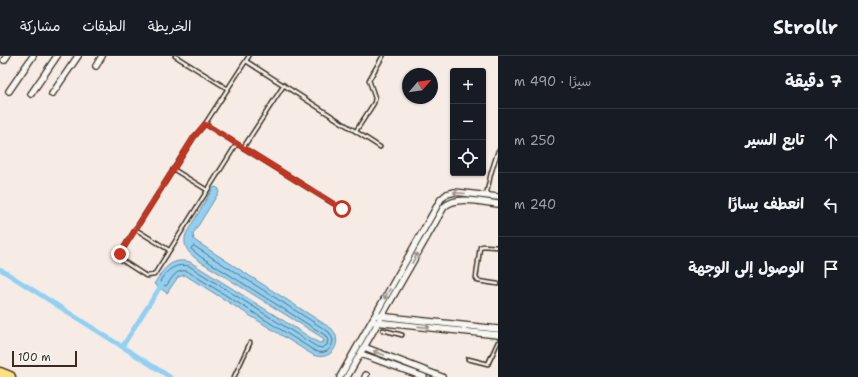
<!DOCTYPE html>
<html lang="ar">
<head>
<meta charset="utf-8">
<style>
  :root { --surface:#171b24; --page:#20242c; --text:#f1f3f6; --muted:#9ea1a6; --line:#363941 }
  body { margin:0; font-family:"Shantell Sans","Playpen Sans Arabic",sans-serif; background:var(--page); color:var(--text); direction:rtl }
  .controls { position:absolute; right:12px; top:12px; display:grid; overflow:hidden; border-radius:4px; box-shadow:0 1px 3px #0004 }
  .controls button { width:36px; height:36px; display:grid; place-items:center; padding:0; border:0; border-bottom:1px solid var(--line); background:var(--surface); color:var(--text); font:20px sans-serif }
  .compass { position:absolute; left:402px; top:12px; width:36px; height:36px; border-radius:50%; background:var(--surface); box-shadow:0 1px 3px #0004; rotate:61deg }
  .scale { position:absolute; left:12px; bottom:10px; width:65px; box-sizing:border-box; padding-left:4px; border:2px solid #3b2a1e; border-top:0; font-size:11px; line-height:14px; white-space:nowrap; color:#3b2a1e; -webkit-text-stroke:3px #f6f6f2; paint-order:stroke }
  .stop { position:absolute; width:12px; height:12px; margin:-9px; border:3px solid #c8321e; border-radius:50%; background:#fff }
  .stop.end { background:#c8321e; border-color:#fff; box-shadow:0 1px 4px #0008 }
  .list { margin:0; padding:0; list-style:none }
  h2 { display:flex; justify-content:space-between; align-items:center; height:52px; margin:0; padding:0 16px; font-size:17px }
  h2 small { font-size:13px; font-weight:400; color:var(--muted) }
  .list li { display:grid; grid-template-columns:26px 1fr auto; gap:12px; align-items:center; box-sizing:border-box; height:64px; padding:0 16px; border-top:1px solid var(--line) }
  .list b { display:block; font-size:15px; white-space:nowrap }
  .list em { font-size:13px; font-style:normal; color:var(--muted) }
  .icon { flex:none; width:22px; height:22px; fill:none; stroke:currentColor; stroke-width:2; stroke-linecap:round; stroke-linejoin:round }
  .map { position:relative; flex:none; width:498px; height:321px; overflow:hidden; direction:ltr }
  header { display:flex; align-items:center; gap:24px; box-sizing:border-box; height:56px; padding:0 20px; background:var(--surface); border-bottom:1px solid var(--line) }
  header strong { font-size:19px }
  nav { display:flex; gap:22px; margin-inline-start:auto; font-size:14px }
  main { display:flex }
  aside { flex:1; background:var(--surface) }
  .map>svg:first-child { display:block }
  .water { fill:#91d0f2; stroke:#6f8e9d }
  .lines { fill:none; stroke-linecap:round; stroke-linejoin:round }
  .shore { stroke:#5d6c73; stroke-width:1 }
  .canal { stroke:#91d0f2; stroke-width:4.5 }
  .service-casing { stroke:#3b2a1e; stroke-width:5.5 }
  .minor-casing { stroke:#3b2a1e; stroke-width:8 }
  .motorway-casing { stroke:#3b2a1e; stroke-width:13 }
  .service { stroke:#f6f6f2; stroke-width:2.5 }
  .minor { stroke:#f6f6f2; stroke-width:5.5 }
  .motorway { stroke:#fde080; stroke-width:10 }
  .oneway { stroke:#989088 }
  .route { stroke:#c8321e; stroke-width:5 }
</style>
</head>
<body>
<header>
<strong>Strollr</strong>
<nav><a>الخريطة</a><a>الطبقات</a><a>مشاركة</a></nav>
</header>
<main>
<aside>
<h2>7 دقيقة<small>سيرًا · 490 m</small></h2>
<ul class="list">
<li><svg class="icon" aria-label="ahead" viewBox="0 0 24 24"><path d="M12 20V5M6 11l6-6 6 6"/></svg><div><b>تابع السير</b></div><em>250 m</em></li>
<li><svg class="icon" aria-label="left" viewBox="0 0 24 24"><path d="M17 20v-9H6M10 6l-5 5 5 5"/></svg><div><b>انعطف يسارًا</b></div><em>240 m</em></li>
<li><svg class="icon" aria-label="arrive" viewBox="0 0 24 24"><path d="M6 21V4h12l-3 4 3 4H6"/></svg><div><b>الوصول إلى الوجهة</b></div></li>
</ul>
</aside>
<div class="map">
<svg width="498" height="321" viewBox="0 0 498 321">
  <rect width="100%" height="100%" fill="#f7ece5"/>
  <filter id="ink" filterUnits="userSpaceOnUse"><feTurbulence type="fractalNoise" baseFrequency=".025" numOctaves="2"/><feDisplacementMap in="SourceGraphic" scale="8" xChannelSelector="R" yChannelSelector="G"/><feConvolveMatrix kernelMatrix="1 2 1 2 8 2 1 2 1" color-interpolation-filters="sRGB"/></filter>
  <g filter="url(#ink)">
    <path class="water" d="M216,131L219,133V136L193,178L194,184L332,273C344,287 331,306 313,299L185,219L178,221L167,237L154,228C163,214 170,201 190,206L319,287L324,286L323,282L198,204C189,198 182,190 186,178L213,132Z"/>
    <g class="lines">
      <path class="shore" d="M194,190L329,276L333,284C332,294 325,299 315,295L187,215C175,213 172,223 166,230L161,228L160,225C167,214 175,207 189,210L317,291L322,292L327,289L328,284L325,279L201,201L191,193L192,191Z"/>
      <g class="canal">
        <path d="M0,213L170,321"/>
        <path d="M122,291L162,228"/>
      </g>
      <defs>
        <g id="service">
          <path d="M175,0L228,33"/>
          <path d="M246,5L380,91"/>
          <path d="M205,68L342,153"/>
          <path d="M356,75L374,47L375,42L369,24L383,0"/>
          <path d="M236,89L154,219L146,220L123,205L120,200L121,196L194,81L205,68L249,0"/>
          <path d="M243,92L284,29"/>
          <path d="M173,113L207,134"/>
          <path d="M486,140L491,117L498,95"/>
          <path d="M135,173L169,194"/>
          <path d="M498,191L483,190L480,191L476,222L478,225L498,228"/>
          <path d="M383,274L402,279"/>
          <path d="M468,303L488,308L498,286"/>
          <path d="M234,321L250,287"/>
        </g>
        <g id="minor">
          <path d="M4,4L7,0"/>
          <path d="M96,10L102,0"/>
          <path d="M9,35L33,0"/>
          <path d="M31,38L57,0"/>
          <path d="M52,38L78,0"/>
          <path d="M379,260L498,273"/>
          <path d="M375,266L498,279"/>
          <path d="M364,291L442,321"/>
          <path d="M361,298L424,321"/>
          <path d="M340,321L441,143L447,138L455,136L498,141"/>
          <path d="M347,321L444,151C456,139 482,146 498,148"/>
          <path d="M365,321L366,319"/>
        </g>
        <path id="motorway" d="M0,317L10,321"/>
      </defs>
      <use href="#service" class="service-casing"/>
      <use href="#minor" class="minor-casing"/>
      <use href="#motorway" class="motorway-casing"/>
      <use href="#service" class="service"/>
      <use href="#minor" class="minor"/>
      <use href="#motorway" class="motorway"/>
    </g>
    <defs><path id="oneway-shaft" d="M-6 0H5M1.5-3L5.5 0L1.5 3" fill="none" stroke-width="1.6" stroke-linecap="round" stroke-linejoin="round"/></defs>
    <g class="oneway">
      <use href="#oneway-shaft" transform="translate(459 137) rotate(-175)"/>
      <use href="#oneway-shaft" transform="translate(415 202) rotate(-60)"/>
      <use href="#oneway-shaft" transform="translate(387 238) rotate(120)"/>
      <use href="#oneway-shaft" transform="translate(424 271) rotate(6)"/>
      <use href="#oneway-shaft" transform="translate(379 297) rotate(-159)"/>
    </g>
  </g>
  <g class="lines" filter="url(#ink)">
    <path class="route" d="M120,198L194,81L205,68L342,153"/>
  </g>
</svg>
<div class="controls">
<button>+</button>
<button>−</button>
<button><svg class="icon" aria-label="locate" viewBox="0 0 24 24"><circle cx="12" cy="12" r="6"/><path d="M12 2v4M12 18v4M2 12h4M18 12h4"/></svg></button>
</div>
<svg class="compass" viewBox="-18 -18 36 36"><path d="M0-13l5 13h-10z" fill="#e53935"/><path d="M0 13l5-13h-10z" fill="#9ea1a6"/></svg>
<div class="scale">100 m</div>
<div class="stop" style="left:342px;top:153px"></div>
<div class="stop end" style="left:120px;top:198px"></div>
</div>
</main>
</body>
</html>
